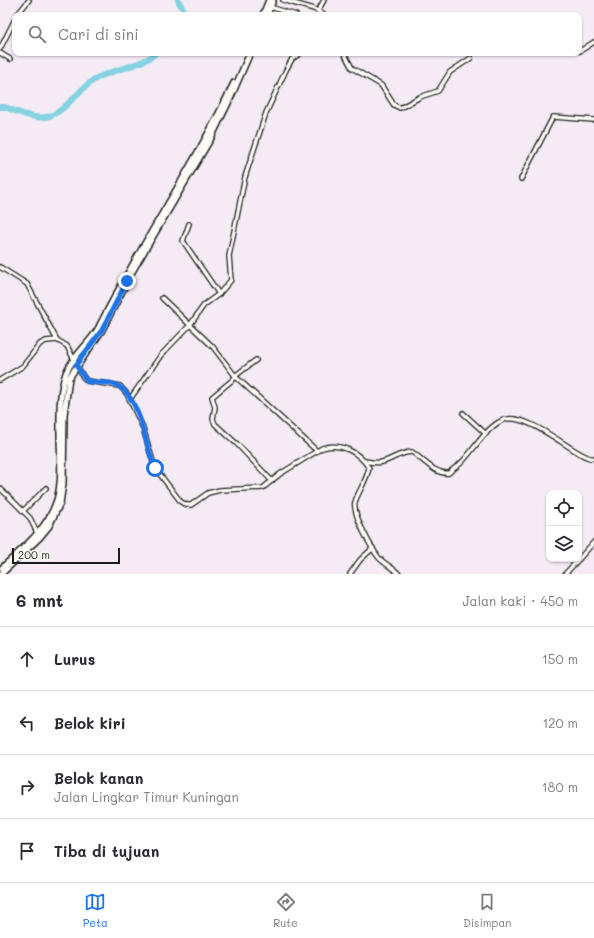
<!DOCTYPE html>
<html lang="id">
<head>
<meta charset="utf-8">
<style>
  :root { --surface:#fff; --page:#f7f7f7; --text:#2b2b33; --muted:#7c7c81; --line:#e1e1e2; --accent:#1a73e8 }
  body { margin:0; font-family:Mali,sans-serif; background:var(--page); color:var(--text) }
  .controls { position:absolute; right:12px; bottom:12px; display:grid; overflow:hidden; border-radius:8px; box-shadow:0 1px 3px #0004 }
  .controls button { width:36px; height:36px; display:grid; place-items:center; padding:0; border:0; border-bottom:1px solid var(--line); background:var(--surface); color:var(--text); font:20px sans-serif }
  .scale { position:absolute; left:12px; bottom:10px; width:108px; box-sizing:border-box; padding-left:4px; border:2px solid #1c1c1c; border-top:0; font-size:11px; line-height:14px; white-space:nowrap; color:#1c1c1c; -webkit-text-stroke:3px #fdfcf7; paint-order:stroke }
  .stop { position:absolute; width:12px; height:12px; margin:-9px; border:3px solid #1a73e8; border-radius:50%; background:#fff }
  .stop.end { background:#1a73e8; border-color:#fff; box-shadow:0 1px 4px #0008 }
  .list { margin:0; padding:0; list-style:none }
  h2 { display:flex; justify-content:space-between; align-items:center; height:52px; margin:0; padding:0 16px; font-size:17px }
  h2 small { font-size:13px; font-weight:400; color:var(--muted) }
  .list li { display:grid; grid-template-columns:26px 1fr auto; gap:12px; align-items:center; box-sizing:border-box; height:64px; padding:0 16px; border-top:1px solid var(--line) }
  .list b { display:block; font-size:15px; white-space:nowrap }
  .list p { margin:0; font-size:13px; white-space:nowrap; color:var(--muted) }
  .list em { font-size:13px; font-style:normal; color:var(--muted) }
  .icon { flex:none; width:22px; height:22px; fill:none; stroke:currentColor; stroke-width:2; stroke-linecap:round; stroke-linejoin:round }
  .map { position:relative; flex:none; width:594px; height:574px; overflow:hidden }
  .search { position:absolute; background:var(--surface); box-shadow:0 1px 3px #0004; left:12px; right:12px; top:12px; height:44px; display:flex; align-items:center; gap:10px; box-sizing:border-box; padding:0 14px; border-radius:8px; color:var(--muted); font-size:15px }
  .sheet { height:308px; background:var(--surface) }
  nav { display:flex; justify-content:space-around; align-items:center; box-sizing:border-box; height:56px; border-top:1px solid var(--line); background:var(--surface); font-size:11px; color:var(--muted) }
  nav a { display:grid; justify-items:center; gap:2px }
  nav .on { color:var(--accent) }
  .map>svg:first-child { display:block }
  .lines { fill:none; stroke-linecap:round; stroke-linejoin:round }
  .river { stroke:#84d2e2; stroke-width:6 }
  .minor-casing { stroke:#1c1c1c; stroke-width:6 }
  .secondary-casing { stroke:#1c1c1c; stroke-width:8 }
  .minor { stroke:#fdfcf7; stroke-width:3.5 }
  .secondary { stroke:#fdfcf7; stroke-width:5 }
  .route { stroke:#1a73e8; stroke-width:5 }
</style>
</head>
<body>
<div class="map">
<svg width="594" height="574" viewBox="0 0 594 574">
  <rect width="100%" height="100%" fill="#f4ebf5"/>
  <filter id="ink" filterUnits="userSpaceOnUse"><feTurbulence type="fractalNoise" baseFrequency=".025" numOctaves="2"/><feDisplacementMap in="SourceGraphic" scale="8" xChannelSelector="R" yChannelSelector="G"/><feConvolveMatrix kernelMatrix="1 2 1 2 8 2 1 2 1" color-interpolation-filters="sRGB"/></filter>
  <g filter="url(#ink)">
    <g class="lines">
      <g class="river">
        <path d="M178,0L186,15"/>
        <path d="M0,107H5C18,112 35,121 50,116C67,110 80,87 97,78C112,70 146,64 156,53"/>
      </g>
      <defs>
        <g id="minor">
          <path d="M283,0L314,9L324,15"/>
          <path d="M270,7L296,15"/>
          <path d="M318,11L324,0"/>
          <path d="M17,15L29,0"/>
          <path d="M0,49L15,19"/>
          <path d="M580,51L594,42"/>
          <path d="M0,53L10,59"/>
          <path d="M344,53L352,68L381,85L394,105L400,108L420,97L438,91L450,72L471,58"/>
          <path d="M521,179L553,117L594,120"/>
          <path d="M0,267L27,284L57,340"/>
          <path d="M219,294L231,280L229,256L245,177L266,113L286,70L292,59L301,53"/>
          <path d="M162,298L213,347L236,377L316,450"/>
          <path d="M235,376L256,360"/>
          <path d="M236,377L212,397L215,407L213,419L215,424L237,444L272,481"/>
          <path d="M0,380L23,366L40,344L46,341L57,340L67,346L83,377L87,381L120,386L127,394L143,428L155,468L181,502L187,505H191L208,493L220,490L263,488L280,474L322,448C340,442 359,452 369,468C366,482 359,490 355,502C352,514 372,549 379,558C385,564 393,568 399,574"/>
          <path d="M130,399L161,355L190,325L204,305L219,294L183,241L189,224"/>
          <path d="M463,413L486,434"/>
          <path d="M365,461C390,467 392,453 412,452C423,459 435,475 449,473C452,469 457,467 461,463C474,450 484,430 501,421C526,407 582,463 594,458"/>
          <path d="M0,488L30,518L38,535"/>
          <path d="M23,511L46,488"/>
          <path d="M579,559L594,542"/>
          <path d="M350,574L360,560L373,548"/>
          <path d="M565,574L579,559"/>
        </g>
        <g id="secondary">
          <path d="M263,15L269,0"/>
          <path d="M267,15L273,0"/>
          <path d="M2,568C23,548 48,529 57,500C63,479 60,455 60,433C60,413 59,393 66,373C72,357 89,344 98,329C140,245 194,168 234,83"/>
          <path d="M1,574L40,537L49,526L60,503L63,484L64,415L69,378L102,330L133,270L211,138L230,99L250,53"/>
        </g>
      </defs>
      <use href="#minor" class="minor-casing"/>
      <use href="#secondary" class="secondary-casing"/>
      <use href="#minor" class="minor"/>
      <use href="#secondary" class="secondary"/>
    </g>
  </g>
  <g class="lines" filter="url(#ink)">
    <path class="route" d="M127,281L102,330L76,365L87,381C98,384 111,380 120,387C140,400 146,447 155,468"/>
  </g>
</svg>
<div class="controls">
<button><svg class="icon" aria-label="locate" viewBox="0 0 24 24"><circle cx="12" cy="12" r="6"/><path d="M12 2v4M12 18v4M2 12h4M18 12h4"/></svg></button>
<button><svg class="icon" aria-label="layers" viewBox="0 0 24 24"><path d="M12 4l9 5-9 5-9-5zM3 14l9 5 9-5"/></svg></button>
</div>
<div class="scale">200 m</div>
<div class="stop" style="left:155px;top:468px"></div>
<div class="stop end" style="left:127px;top:281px"></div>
<div class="search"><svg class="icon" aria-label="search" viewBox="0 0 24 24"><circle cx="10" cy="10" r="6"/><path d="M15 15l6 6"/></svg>Cari di sini</div>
</div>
<section class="sheet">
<h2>6 mnt<small>Jalan kaki · 450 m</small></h2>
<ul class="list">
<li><svg class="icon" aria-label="ahead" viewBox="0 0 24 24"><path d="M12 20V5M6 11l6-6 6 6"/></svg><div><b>Lurus</b></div><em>150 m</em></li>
<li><svg class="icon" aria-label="left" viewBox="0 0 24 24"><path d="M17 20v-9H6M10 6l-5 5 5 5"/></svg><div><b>Belok kiri</b></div><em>120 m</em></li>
<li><svg class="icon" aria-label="right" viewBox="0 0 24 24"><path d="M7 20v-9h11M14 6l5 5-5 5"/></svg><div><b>Belok kanan</b><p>Jalan Lingkar Timur Kuningan</p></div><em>180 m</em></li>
<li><svg class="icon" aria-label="arrive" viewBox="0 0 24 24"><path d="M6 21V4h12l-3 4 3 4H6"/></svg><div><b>Tiba di tujuan</b></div></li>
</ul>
</section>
<nav>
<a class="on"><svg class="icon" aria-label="map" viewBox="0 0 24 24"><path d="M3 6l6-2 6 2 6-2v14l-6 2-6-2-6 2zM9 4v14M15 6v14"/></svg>Peta</a>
<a><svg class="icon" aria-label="directions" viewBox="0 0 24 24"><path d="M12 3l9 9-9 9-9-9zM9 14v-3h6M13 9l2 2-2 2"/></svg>Rute</a>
<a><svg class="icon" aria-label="saved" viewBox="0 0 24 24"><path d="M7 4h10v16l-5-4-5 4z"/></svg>Disimpan</a>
</nav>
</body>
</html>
